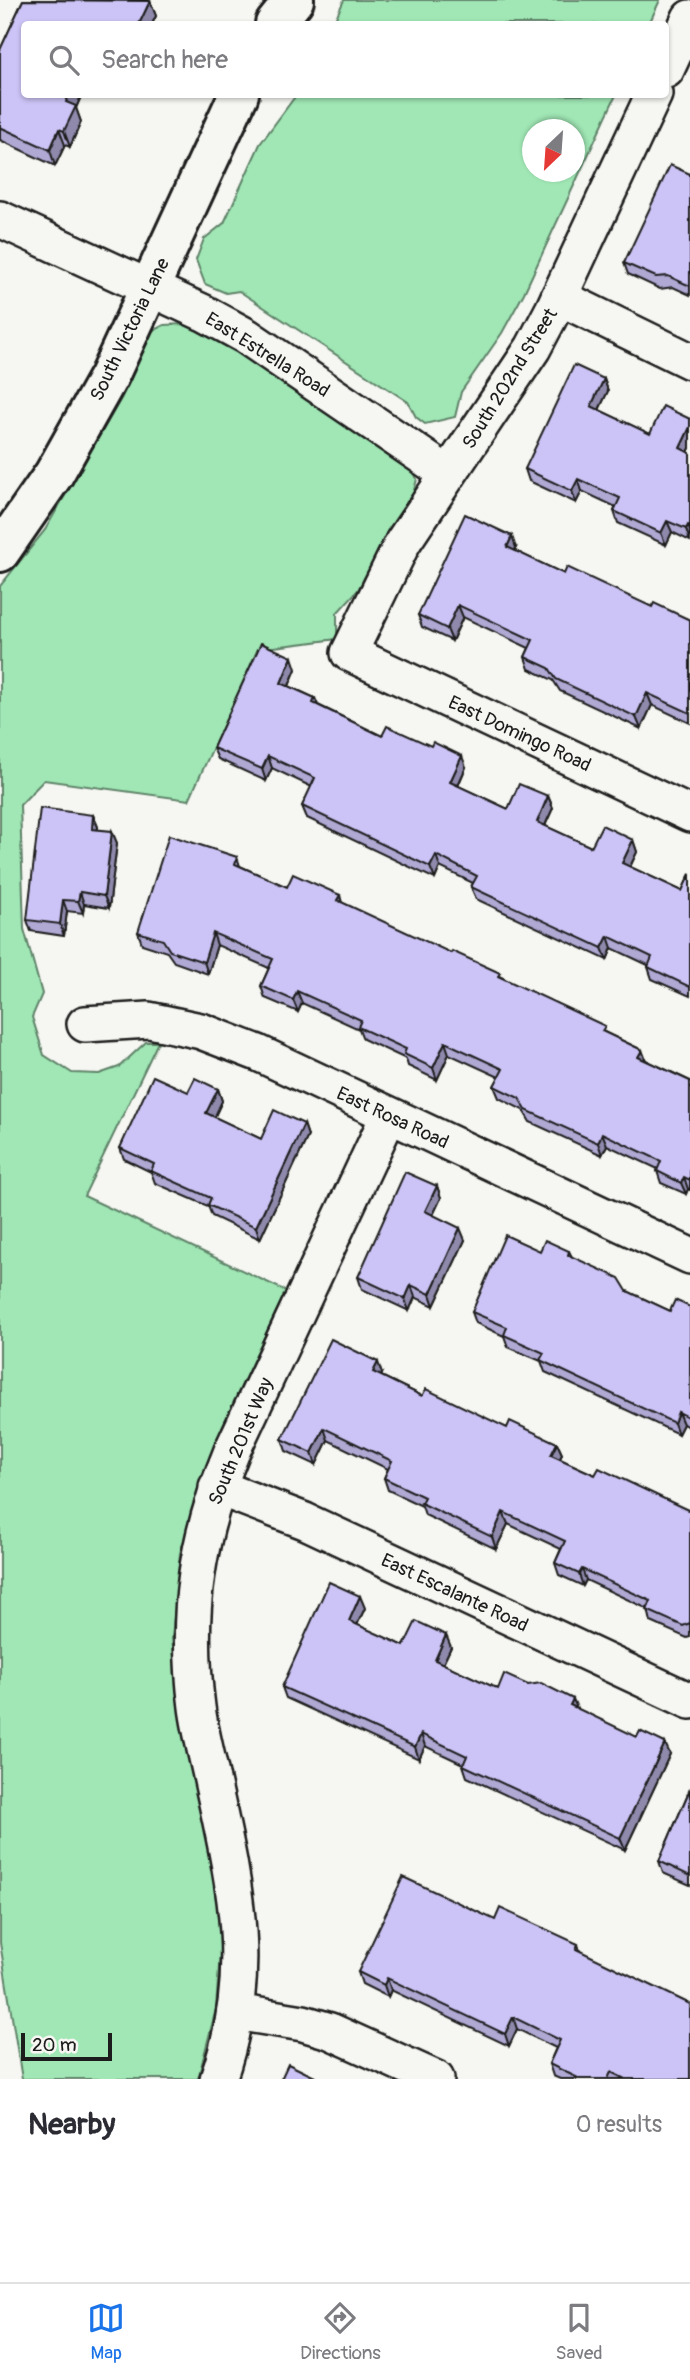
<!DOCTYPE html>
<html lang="en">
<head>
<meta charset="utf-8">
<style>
  :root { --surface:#fff; --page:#f7f7f7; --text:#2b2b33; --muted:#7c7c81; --line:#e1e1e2; --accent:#1a73e8 }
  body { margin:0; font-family:Pangolin,sans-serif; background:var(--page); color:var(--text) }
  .compass { position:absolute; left:522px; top:119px; width:63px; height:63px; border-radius:50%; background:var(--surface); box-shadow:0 2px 5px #0004; rotate:205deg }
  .scale { position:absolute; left:21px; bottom:18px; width:91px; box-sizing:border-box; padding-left:7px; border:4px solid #1c1c1c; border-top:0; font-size:19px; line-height:24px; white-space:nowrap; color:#1c1c1c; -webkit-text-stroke:5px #f6f6f2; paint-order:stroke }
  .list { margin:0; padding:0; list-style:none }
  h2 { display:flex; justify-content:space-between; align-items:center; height:91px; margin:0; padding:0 28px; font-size:30px }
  h2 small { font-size:23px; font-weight:400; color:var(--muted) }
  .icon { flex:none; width:38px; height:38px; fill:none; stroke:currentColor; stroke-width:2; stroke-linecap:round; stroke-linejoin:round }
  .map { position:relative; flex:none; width:690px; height:2079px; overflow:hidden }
  .search { position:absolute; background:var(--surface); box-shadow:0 2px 5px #0004; left:21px; right:21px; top:21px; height:77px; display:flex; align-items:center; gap:18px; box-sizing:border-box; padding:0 24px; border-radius:7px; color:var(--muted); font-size:26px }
  .sheet { height:203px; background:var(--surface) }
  nav { display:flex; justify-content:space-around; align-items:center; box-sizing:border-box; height:98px; border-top:2px solid var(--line); background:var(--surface); font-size:19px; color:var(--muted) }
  nav a { display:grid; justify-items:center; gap:4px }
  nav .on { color:var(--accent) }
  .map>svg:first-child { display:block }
  .green { fill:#a0e7b5; stroke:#5e8268; stroke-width:2; fill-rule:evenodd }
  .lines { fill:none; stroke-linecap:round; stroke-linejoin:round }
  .street-casing { stroke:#1c1c1c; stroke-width:40 }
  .secondary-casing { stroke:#1c1c1c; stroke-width:44 }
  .street { stroke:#f6f6f2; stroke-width:35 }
  .secondary { stroke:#f6f6f2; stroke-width:38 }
  .wall { fill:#afa9d4; stroke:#1c1c1c; stroke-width:2 }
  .shaded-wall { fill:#8f89ac; stroke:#1c1c1c; stroke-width:2 }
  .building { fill:#ccc4f6; stroke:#1c1c1c; stroke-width:2 }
  .labels { text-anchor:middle; stroke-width:5; stroke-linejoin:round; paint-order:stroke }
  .street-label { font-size:19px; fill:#1c1c1c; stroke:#f6f6f2 }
</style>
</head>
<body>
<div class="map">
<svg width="690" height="2079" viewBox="0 0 690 2079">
  <rect width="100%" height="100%" fill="#f6f6f2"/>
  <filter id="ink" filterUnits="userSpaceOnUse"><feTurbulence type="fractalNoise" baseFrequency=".0143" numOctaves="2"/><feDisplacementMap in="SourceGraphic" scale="14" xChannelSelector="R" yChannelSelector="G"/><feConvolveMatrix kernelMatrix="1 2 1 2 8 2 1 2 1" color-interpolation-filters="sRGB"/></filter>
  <g filter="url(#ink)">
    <g class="green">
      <path d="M344,0H660L649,24H333Z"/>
      <path d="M297,94L616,95L524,293L502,333L461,392L455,417L425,424L416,417L408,402L239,291L226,293L205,284L196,260L204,239L224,223L260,144ZM532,130H574V172H532Z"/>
      <path d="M184,324L240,351L406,465L417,479L413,494L380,547L358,590L337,613V639L258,649L189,800L44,780L20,805L24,929L42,994L32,1017L44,1055L72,1073L99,1074L119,1067L146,1042H158L84,1196L286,1291L222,1427L180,1553L172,1638L183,1731L213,1865L221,1937L216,2009L198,2079H22L0,1943V586L45,530L122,397L150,332L164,325Z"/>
    </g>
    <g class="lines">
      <defs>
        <g id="street">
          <path d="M666,70L690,18"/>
          <path d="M654,94L553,310L533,348L403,542L349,653L690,814"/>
          <path d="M0,219L204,313L246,336L448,474"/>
          <path d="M559,297L690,361"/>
          <path d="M85,1024L149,1020L201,1031L258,1053L690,1256"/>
          <path d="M217,1487L305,1521L690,1701"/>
          <path d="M235,2012L303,2023L330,2031L436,2079"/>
          <path d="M218,2079C256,1972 235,1886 212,1780C207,1756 200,1731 197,1707C185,1614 196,1538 232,1451L389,1115"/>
        </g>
        <g id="secondary">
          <path d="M275,24L294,0"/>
          <path d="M0,552L54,474L109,376L239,94"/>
        </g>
      </defs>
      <use href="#street" class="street-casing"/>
      <use href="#secondary" class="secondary-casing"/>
      <use href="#street" class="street"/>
      <use href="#secondary" class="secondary"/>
    </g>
    <g class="wall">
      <path d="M23,0H148L150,1L156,16L152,24H24V94H82L76,108L81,122L70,147L65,145L55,166L0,140V50Z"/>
      <path d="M690,174V295L673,287L660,289L628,274L624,263Z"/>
      <path d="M604,379L608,391L599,410L650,434L690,419V448L688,452L690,453V541L672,532L666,545L618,523L614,511L616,507L582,491L576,503L529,481L525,469Z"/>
      <path d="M516,548L515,551L564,574L652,607L690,620V723L652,705L641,729L560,691L553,680L529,669L525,657L529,648L463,617L452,641L422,627L418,615Z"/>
      <path d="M296,669L289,686L315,698L318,705L382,736L466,767L458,786L508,809L548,796L553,808L545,826L591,847L633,840L637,852L630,867L682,891L690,874V996L652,979L648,967V965L612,948L607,960L476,899L471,887L473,883L440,867L435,879L307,818L302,806L312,787L272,768L266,781L218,759L213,748Z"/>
      <path d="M93,815L98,827L97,829L117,843L109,908L84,904L83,913L67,911L64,936L31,931L27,920Z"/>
      <path d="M237,857L240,866L287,887L340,895L342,903L501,977L608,1034L642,1050L646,1060L690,1081V1190L688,1189L686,1194L661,1183L657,1171L658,1169L607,1145L602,1155L530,1122L523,1110L499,1098L494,1086L499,1077L449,1054L437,1080L408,1066L406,1059L363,1039L359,1029L302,1003L298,1012L265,998L261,986L269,968L217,945L208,974L174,962L167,952L142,944L138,932Z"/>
      <path d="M218,1089L222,1101L214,1117L261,1139L304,1124L308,1136L260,1239L212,1216L208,1206L155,1183L151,1172L124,1159L120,1148L188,1092Z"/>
      <path d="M437,1186L441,1198L433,1215L465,1240L434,1306L415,1297L409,1311L362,1289L358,1277Z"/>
      <path d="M540,1251H569L572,1257L627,1291L670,1311L690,1307V1428L683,1424L678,1434L545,1372L541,1361L508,1347L504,1336L476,1323L472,1312Z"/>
      <path d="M382,1374L381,1376L422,1396L507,1428L557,1443L562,1454L560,1459L595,1475L690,1511V1637L687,1638L651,1622L648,1609L586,1580L583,1586L559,1575L555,1563L561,1549L508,1524L496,1549L425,1515L422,1506L388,1490L384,1478L388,1469L328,1440L316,1465L286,1451L282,1439Z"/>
      <path d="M365,1608L357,1625L404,1646L451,1647L443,1664L498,1689L577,1709L670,1754L625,1850L467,1777L463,1765V1764L425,1746L419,1759L286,1698L282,1687Z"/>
      <path d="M690,1789V1885L663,1873L659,1861Z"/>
      <path d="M495,1920L578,1944L580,1951L690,2079H560L553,2076L549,2064L556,2048L517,2029L509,2046L391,1990L388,1997L362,1984L358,1972Z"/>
    </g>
    <g class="shaded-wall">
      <path d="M150,1L156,16L152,24H139Z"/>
      <path d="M69,94H82L76,108L81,122L70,147L64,131L66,102Z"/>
      <path d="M59,129L65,145L55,166L50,150Z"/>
      <path d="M604,379L608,391L595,418L591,406Z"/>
      <path d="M690,427V448L684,460L680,448Z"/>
      <path d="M578,479L582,491L576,503L572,491Z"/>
      <path d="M667,521L672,532L666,545L661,533Z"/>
      <path d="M688,525L690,531V541L686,529Z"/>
      <path d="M512,536L516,548L511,559L507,547Z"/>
      <path d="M458,605L463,617L452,641L447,629Z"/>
      <path d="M292,657L296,669L285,695L281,683Z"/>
      <path d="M647,693L652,705L641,729L636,717Z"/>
      <path d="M268,756L272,768L266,781L262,769Z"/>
      <path d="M462,756L466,767L454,794L450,782Z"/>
      <path d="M548,796L553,808L541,834L537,822Z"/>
      <path d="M93,815L98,827L96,840L92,829Z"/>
      <path d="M112,831L117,843L109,908L104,896Z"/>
      <path d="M633,840L637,852L626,875L622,863Z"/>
      <path d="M436,855L440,867L435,879L430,867Z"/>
      <path d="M80,892L84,904L83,913L78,901Z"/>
      <path d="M63,900L67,911L64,936L60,924Z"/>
      <path d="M213,933L217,945L208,974L204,962Z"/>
      <path d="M608,936L612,948L607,960L602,948Z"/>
      <path d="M297,991L302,1003L298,1012L293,1000Z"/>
      <path d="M445,1042L449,1054L437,1080L433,1068Z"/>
      <path d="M642,1050L646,1062L638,1057Z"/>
      <path d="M218,1089L222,1101L211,1125L206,1113Z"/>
      <path d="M304,1124L308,1136L260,1239L256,1227Z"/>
      <path d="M602,1133L607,1145L602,1155L598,1143Z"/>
      <path d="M684,1177L688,1189L686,1194L681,1183Z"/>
      <path d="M437,1186L441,1198L429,1223L425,1211Z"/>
      <path d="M460,1228L465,1240L434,1306L430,1294Z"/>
      <path d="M411,1285L415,1297L409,1311L405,1299Z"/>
      <path d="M378,1362L382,1374L377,1383L373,1372Z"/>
      <path d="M678,1412L683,1424L678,1434L674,1423Z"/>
      <path d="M324,1428L328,1440L316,1465L312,1453Z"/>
      <path d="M557,1443L562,1454L556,1467L551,1455Z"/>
      <path d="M503,1512L508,1524L496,1549L492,1537Z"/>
      <path d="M582,1569L586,1580L583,1586L579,1574Z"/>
      <path d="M360,1596L365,1608L353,1633L349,1621Z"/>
      <path d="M446,1635L451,1647L439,1672L435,1660Z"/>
      <path d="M573,1699L578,1710L570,1705Z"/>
      <path d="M421,1734L425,1746L419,1759L415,1747Z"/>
      <path d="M665,1743L670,1754L625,1850L620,1838Z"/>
      <path d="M387,1978L391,1990L388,1997L384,1985Z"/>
      <path d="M513,2017L517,2029L509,2046L505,2034Z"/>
    </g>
    <g class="building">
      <path d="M23,0L150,1L139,24H24V94H69L66,102L76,106L64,131L59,129L50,150L0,127V50Z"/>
      <path d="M670,165L690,174V286L668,276L656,277L624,263Z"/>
      <path d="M574,365L604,379L591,406L650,434L663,406L690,419V427L680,448L690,453V526L688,525L686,529L667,521L661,533L614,511L620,498L578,479L572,491L525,469Z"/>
      <path d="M465,514L512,536L507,547L564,574L567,567L652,607L654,603L690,620V713L647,693L636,717L556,679L549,668L525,657L533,640L458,605L447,629L418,615Z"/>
      <path d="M261,643L292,657L281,683L315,698L313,703L382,736L387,726L431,746L433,742L462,756L450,782L508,809L519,784L548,796L537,822L591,847L602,825L633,840L622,863L682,891L690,874V987L648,967L652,957L608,936L602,948L471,887L477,876L436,855L430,867L302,806L315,778L268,756L262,769L213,748Z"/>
      <path d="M40,808L93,815L92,829L112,831L104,896L80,892L78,901L63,900L60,924L27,920Z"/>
      <path d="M169,835L237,857L235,864L287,887L293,874L340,895L337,900L451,953L452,951L500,973L498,976L605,1026L602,1031L642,1050L638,1057L690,1081V1180L684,1177L681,1183L657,1171L661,1161L602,1133L598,1143L526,1110L519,1098L494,1086L503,1069L445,1042L433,1068L404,1054L406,1049L358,1027L361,1020L297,991L293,1000L261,986L273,959L213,933L204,962L170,951L163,940L138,932Z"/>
      <path d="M153,1076L188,1092L195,1078L218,1089L206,1113L261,1139L274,1110L304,1124L256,1227L208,1205L211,1198L151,1171L154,1164L120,1148Z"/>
      <path d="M405,1172L437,1186L425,1211L460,1228L430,1294L411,1285L405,1299L358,1277Z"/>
      <path d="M505,1235L540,1251L545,1240L569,1251L568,1255L619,1278L627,1291L670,1311L675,1300L690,1307V1418L678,1412L674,1423L540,1360L544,1353L504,1335L507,1327L472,1312Z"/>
      <path d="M331,1339L378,1362L373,1372L422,1396L426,1389L507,1428L510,1421L557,1443L551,1455L595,1475L599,1468L690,1511V1623L683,1626L647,1610L651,1601L582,1569L579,1574L555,1563L565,1541L503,1512L492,1537L421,1503L424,1497L384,1478L392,1461L324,1428L312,1453L282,1439Z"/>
      <path d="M329,1582L360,1596L349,1621L404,1646L416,1621L446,1635L435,1660L498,1689L504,1674L528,1685L541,1683L573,1699L570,1705L637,1737L640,1731L665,1743L620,1838L463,1765L467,1756L421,1734L415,1747L282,1687Z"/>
      <path d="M690,1789V1876L659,1861Z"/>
      <path d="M403,1877L495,1920L500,1908L578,1944L576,1949L690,2004V2079H625L611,2072L608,2079H580L549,2064L560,2040L513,2017L505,2034L387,1978L384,1985L358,1972Z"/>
      <path d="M288,2064L319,2079H281Z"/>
    </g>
  </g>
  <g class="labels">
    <g class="street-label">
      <text transform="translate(129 329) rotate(-64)" y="7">South Victoria Lane</text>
      <text transform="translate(268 354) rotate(32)" y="7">East Estrella Road</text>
      <text transform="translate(509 378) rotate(-58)" y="7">South 202nd Street</text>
      <text transform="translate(520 733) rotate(25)" y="7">East Domingo Road</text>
      <text transform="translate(393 1117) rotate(25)" y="7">East Rosa Road</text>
      <text transform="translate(240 1441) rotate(-67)" y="7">South 201st Way</text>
      <text transform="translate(455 1592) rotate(25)" y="7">East Escalante Road</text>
    </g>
  </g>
</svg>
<svg class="compass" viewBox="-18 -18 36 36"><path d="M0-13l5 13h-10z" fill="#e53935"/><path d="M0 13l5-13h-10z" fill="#7c7c81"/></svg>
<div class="scale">20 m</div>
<div class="search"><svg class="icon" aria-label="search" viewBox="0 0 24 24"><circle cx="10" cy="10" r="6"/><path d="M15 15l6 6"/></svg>Search here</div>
</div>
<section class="sheet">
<h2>Nearby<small>0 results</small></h2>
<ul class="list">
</ul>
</section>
<nav>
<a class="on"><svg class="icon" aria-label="map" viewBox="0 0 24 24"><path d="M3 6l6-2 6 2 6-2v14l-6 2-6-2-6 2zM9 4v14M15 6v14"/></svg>Map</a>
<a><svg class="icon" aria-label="directions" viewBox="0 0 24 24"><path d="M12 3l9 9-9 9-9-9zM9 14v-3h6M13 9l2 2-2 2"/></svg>Directions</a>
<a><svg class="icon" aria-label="saved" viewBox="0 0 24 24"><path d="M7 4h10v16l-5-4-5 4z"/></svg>Saved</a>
</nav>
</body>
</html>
